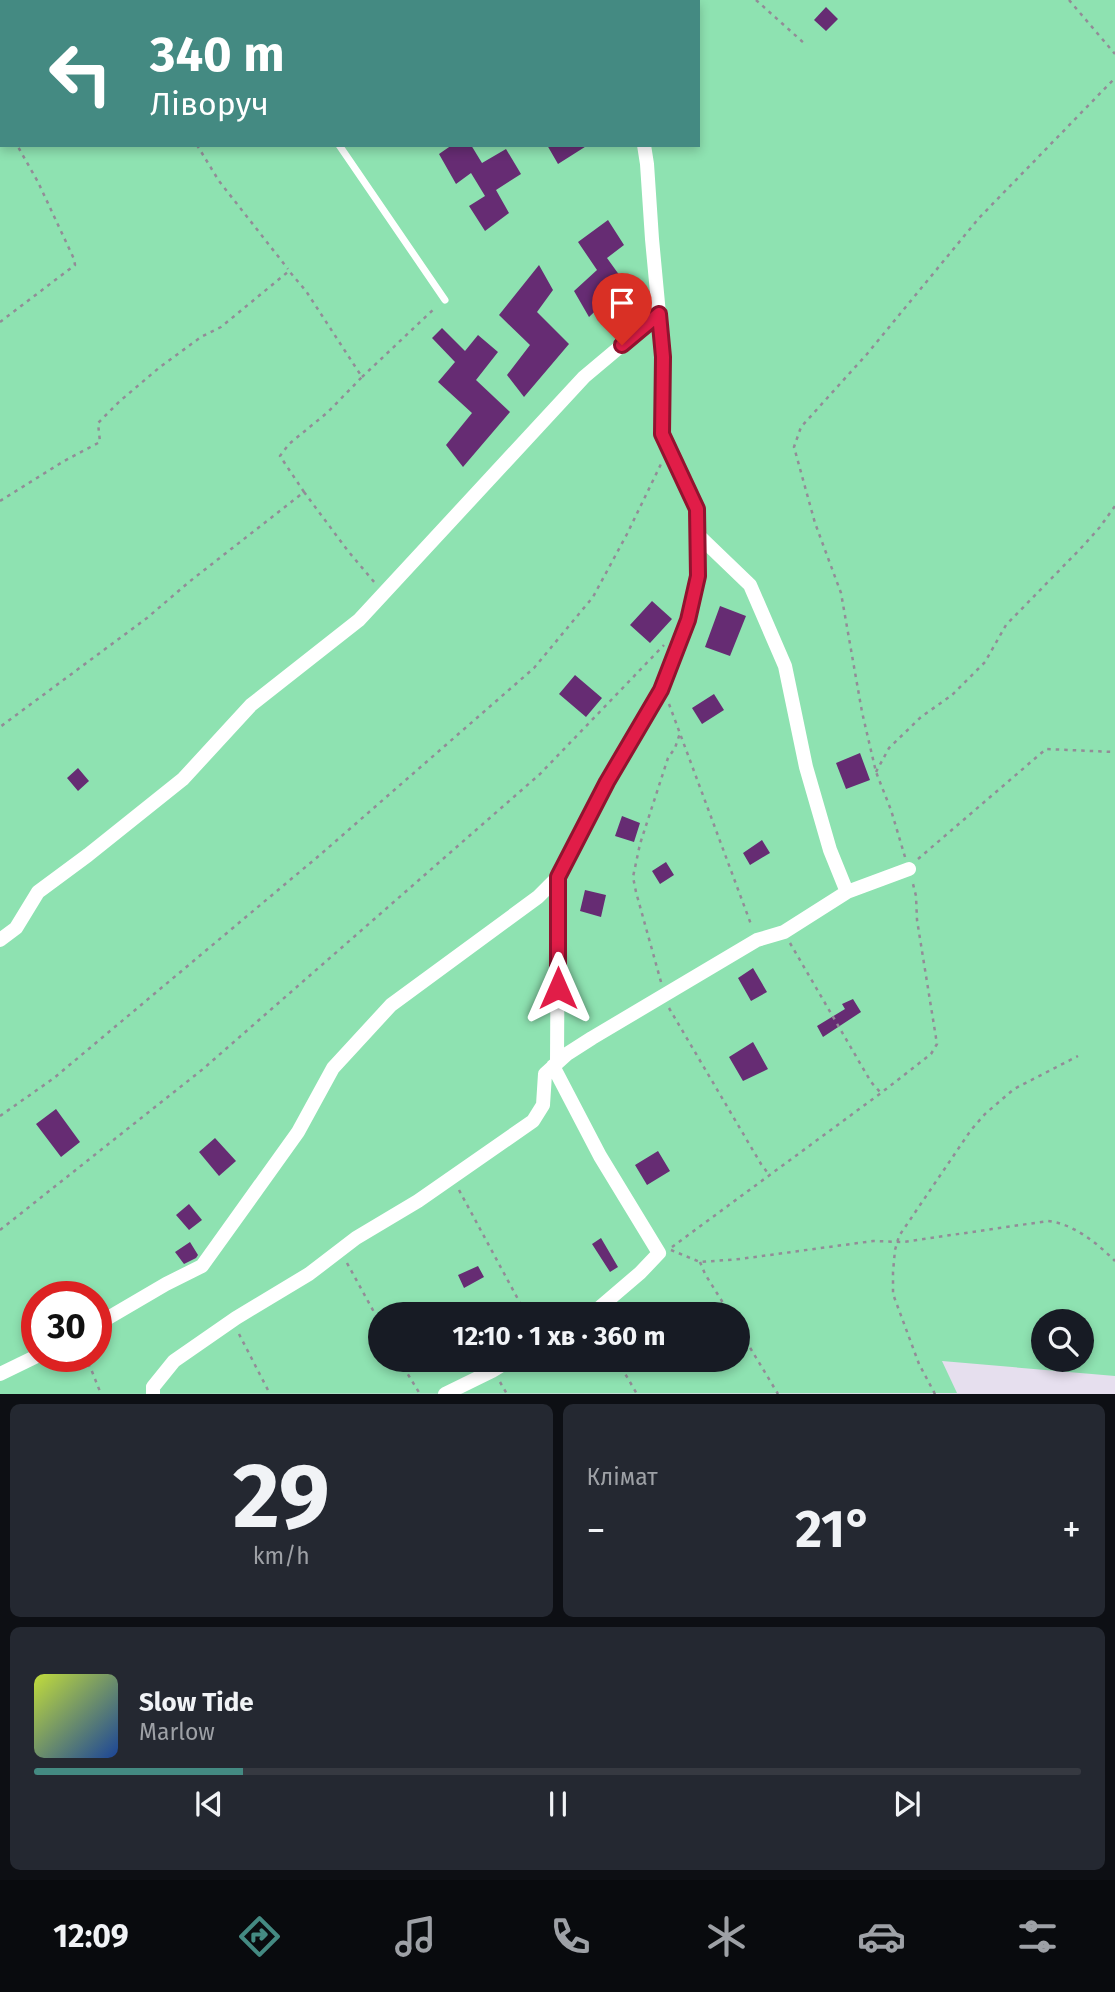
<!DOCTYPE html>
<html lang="uk">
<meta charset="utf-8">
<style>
body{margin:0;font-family:"Fira Sans",sans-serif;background:#242831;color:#f1f3f6;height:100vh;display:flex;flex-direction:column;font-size:26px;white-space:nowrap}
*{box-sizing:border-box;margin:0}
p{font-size:23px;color:#9ea1a6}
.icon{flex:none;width:38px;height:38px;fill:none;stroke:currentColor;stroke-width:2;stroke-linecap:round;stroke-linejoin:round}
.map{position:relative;height:1394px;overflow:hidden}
.side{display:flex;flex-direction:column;gap:10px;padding:10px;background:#0d0f14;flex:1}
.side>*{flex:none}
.top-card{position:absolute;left:0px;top:0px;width:700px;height:147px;box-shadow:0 4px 10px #0003;background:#448a82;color:#fff;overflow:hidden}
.controls{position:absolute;left:1031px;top:1309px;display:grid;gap:14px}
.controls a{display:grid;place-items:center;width:63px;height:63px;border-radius:50%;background:#171b24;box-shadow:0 4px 10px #0003;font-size:35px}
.speed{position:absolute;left:21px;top:1281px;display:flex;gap:14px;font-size:35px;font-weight:700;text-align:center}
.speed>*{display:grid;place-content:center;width:91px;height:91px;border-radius:50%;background:#171b24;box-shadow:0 4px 10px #0003;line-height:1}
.speed .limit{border:10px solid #d22;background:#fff;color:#111}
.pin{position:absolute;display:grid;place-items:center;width:60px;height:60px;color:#fff;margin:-72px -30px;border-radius:50% 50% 50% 0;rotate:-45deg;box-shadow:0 0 7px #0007}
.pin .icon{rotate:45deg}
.me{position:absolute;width:77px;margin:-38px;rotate:0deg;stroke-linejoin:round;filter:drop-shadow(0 0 5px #0008)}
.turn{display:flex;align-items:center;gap:24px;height:147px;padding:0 35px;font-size:32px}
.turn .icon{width:91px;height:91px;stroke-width:2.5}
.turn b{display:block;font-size:49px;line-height:60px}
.big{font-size:52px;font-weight:700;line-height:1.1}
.side .tile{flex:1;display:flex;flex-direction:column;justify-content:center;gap:10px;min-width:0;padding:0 24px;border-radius:10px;background:#242831}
.side .dial{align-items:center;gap:0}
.dial b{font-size:91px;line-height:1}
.song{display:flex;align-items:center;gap:21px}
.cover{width:84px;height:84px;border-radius:10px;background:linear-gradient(135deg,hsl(70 70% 55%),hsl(220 70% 35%))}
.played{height:7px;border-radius:4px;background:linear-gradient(90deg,#448a82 20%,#363941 20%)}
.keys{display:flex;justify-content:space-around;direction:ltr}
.heat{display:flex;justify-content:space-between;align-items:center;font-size:38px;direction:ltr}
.side .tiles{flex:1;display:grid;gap:10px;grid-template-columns:1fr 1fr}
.tile:last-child{grid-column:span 2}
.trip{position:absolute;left:368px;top:1302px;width:382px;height:70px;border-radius:35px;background:#171b24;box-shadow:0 4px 10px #0003;font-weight:700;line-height:70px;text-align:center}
.dock{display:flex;height:112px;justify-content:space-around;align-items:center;background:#090b0e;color:#9ea1a6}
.dock .icon{width:49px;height:49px}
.dock .on{color:#448a82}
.dock b{font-size:32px;color:#f1f3f6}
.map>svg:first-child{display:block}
</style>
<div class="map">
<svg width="1115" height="1394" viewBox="0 0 1115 1394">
<rect width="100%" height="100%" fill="#e6dfee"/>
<path fill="#8ee2b1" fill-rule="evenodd" d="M0,0h1115v1376l-173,-15 15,32 -957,1zM2,2h696v143h-696zM37,1297h59v59h-59zM380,1314h357v46h-357zM1043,1321h39v39h-39z"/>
<path fill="#662c73" d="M826,7l12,12 -12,12 -12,-11z
M452,145h19l11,18 24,-14 15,25 -25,16 13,23 -24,18 -16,-25 16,-10 -14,-23 -15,11 -17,-30z
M547,145h41l-30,19z
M608,220l16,25 -17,13 18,25 -36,34 -15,-26 23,-21 -19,-28z
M539,265l14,25 -16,22 32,32 -45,53 -17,-22 23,-30 -31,-30z
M442,328l23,23 13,-16 20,17 -22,28 34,32 -47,55 -17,-22 26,-32 -34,-31 17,-20 -23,-24z
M652,601l20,18 -22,24 -20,-18z
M720,606l26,10 -16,40 -25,-9z
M575,675l27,23 -16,19 -27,-23z
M714,694l10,16 -22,14 -10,-16z
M860,753l10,27 -24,9 -10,-26z
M78,768l11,13 -11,10 -11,-13z
M622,816l18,7 -6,19 -19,-6z
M762,840l8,13 -20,12 -7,-12z
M666,862l8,13 -14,9 -8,-13z
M585,890l21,5 -5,22 -21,-6z
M753,968l14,24 -16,9 -13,-23z
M853,999l8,13 -38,25 -6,-11 28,-17 -3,-5z
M753,1042l15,27 -25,12 -14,-24z
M56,1109l24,33 -19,15 -25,-33z
M215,1138l21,23 -17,15 -20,-24z
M658,1151l12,20 -23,14 -12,-20z
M189,1204l13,16 -13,10 -13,-15z
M601,1238l17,29 -8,5 -18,-28z
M190,1242l8,13 -2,3 -12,6 -9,-12z
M478,1266l6,11 -20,11 -6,-13z"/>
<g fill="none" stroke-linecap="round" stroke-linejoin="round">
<path stroke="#928c97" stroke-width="2.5" stroke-dasharray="3.5 5" stroke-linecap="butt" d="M105,0l2,2
M756,0l49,44
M1069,0l46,54
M9,2l3,-2
M165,2l4,-2
M0,8l2,-1
M0,82h2
M0,116l2,3
M197,145l22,36 69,88
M0,322l75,-57 -1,-6 -36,-77 -21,-37
M362,377l74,-70
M304,492l44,59 27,32
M0,501l64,-40 36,-19 -2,-19 22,-22 40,-34 41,-30 20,-10 68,-56 17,20 56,86 -34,35 -39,32 -9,12 24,36 -115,90 -42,36 -147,109
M669,704l83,223
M876,772l13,-24 32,-31 31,-22 33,-33 21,-37 77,-79 17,-19 15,-21
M905,857l-14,-47 -15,-38 -14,-60 -21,-119 -26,-70 -21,-76 7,-20 66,-73 112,-136 136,-140
M918,859l128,-110 69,3
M790,943l81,139 10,11
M661,982l-25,-90 -3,-15 7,-33 28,-86 7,-10 5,-15
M669,1008l92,156 9,12
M0,1116l54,-38 267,-224 213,-186 59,-71 34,-63 34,-70
M459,1190l67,124
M0,1230l203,-161 337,-295 124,-129
M672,1247l209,-154 50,-39 6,-10 -20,-124 -1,-24 -3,-12
M671,1250l29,12 40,-3 133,-18 30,1 145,-21c26,3 49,22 67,40
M700,1262l5,12 25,40
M347,1263l33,60
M737,1326l41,68
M239,1334l31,60
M84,1356l7,13 10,25
M399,1360l21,34
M617,1360l20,34
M500,1382l7,12
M935,1394l-16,-30 -26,-70v-22l2,-22 4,-14 72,-106 14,-16 29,-25 64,-33"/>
<path stroke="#fff" stroke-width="7" d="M242,0l1,2
M339,145l106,155"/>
<path stroke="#fff" stroke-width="14" d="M573,0l1,2
M847,892l62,-23
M0,940l16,-12 22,-36 50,-37 95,-76 68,-74 108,-85 225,-243 75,-63
M557,1062l1,-185
M553,1066l47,90 59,97 -19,20 -48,41
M96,1325l70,-41 36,-18 96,-134 35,-64 58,-63 147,-108 20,-20 49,-95 54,-92 27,-70 10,-44 -1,-67 -35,-75 1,-77 -11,-118 -5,-75 -3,-19
M0,1374l37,-18
M153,1394v-7l21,-26 62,-43 73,-44 47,-36 62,-37 115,-80 10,-16 2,-31 22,-20 25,-16 165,-98 27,-8 63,-40 -17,-42 -24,-83 -21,-101 -35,-81 -52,-50
M445,1394l47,-23 18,-11"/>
</g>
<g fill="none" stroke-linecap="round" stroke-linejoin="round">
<defs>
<path id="route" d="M558,988v-111l49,-95 54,-92 27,-70 10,-44 -1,-67 -35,-75 1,-77 -4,-43 -37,31"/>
</defs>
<use href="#route" stroke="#92132f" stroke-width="18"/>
<use href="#route" stroke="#e11d48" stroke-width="12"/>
</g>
</svg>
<div class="controls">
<a><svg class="icon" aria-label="search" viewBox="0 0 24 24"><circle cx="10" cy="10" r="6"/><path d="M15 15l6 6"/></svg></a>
</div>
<div class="speed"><div class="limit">30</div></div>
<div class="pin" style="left:622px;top:345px;background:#d93025"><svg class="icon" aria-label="arrive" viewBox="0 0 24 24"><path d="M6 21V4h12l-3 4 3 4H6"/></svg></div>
<svg class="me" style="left:558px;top:988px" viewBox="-20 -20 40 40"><path d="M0-17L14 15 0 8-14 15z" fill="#e11d48" stroke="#fff" stroke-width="4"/></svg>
<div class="trip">12:10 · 1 хв · 360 m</div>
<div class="top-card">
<div class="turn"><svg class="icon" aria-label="left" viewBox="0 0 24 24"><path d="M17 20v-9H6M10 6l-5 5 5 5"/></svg><div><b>340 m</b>Ліворуч</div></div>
</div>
</div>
<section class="side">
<div class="tiles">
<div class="tile dial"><b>29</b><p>km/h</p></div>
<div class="tile"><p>Клімат</p>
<div class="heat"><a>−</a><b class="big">21°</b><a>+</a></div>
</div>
<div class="tile">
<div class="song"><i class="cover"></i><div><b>Slow Tide</b><p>Marlow</p></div></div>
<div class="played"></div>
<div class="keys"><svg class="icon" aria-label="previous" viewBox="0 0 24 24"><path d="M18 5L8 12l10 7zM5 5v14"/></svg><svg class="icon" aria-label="pause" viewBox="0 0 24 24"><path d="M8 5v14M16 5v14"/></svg><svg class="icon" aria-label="next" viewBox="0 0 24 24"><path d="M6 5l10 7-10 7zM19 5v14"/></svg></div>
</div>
</div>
</section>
<nav class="dock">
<b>12:09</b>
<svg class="icon on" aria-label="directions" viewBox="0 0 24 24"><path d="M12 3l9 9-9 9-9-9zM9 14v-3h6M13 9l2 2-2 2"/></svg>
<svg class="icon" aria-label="music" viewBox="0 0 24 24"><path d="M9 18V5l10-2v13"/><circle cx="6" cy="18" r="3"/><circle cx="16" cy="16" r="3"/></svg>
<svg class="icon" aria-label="phone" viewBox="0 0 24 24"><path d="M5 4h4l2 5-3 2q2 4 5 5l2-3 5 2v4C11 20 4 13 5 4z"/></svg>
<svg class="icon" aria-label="climate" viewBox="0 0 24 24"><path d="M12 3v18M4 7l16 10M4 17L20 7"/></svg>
<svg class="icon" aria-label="car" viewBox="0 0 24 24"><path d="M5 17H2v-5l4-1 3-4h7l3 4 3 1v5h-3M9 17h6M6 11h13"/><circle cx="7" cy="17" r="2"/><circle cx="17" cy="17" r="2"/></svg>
<svg class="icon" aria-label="filters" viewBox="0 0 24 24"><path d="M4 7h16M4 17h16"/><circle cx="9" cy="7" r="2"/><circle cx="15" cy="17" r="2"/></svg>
</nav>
